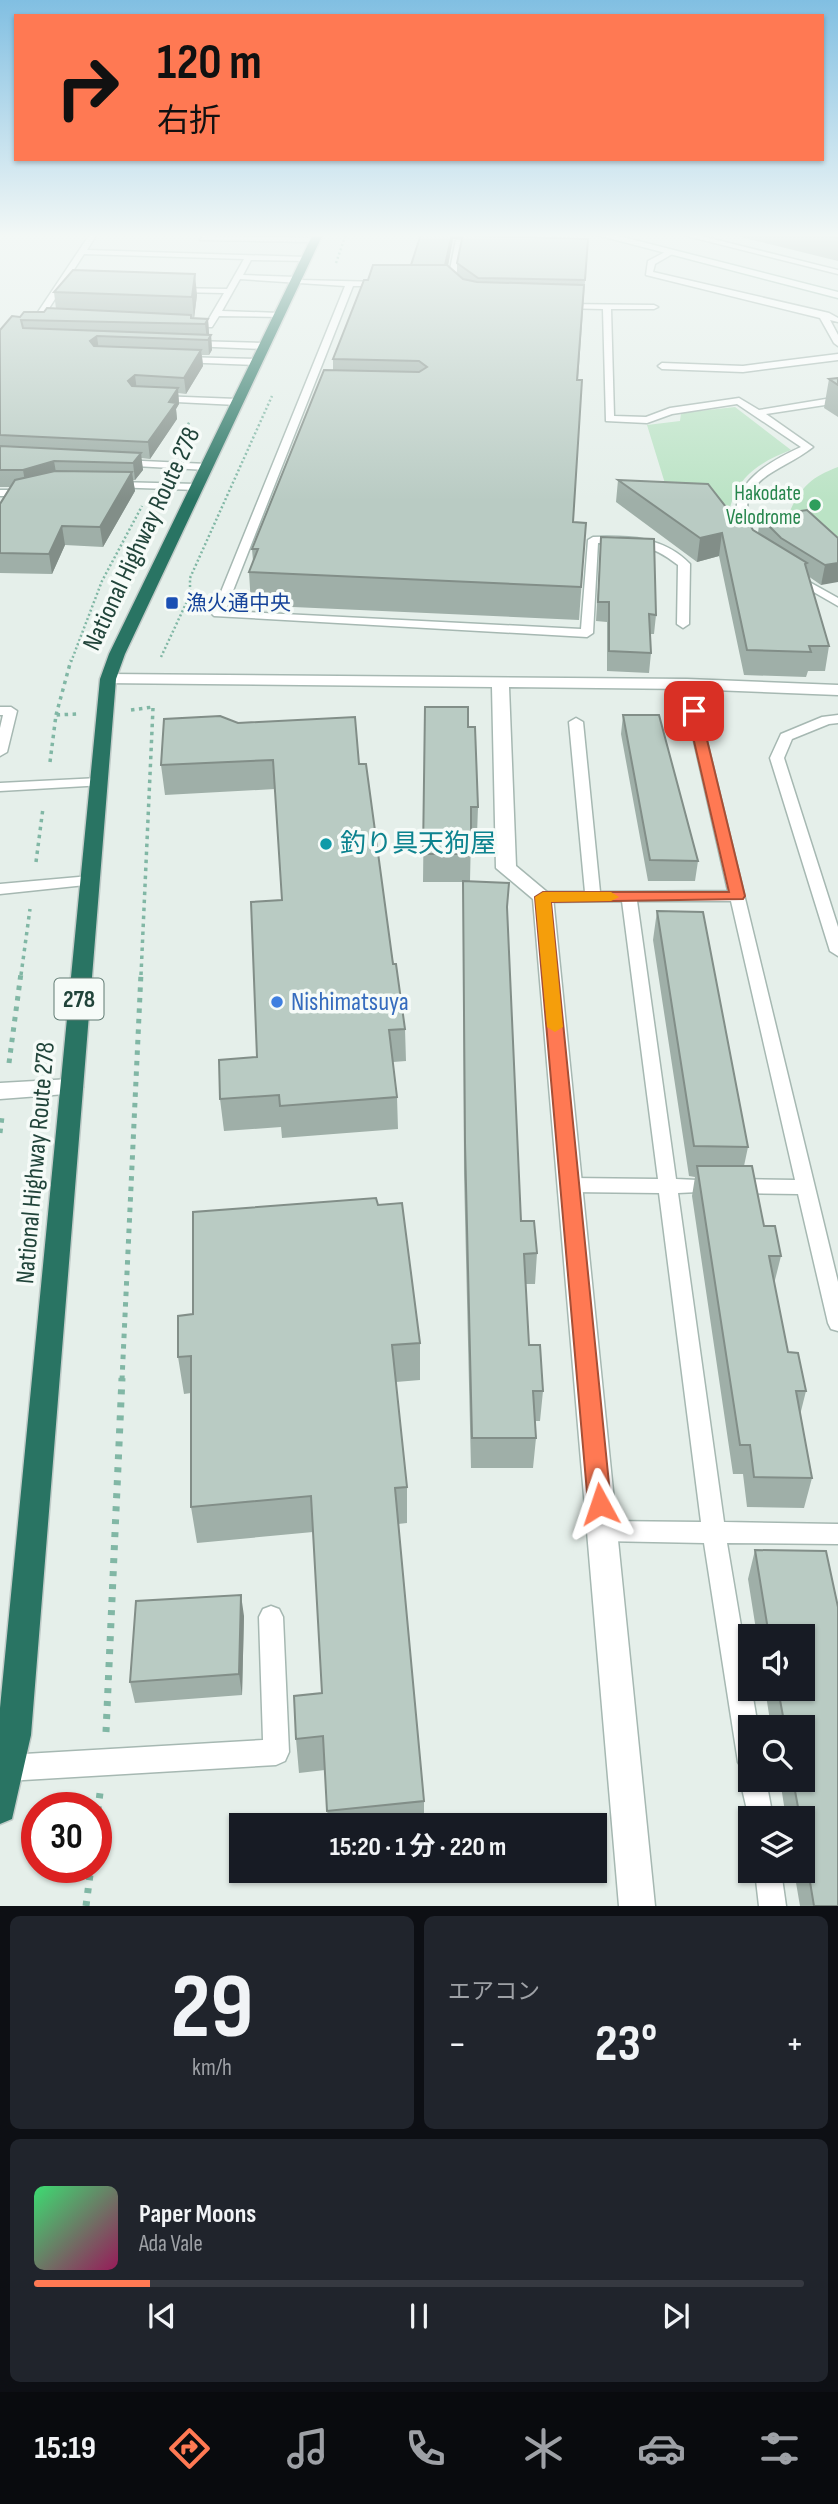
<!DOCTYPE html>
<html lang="ja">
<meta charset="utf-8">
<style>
body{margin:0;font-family:"Sofia Sans Condensed","Noto Sans JP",sans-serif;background:#20242c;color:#f1f3f6;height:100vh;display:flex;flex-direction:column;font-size:26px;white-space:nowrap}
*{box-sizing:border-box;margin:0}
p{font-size:23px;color:#9ea1a6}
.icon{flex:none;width:38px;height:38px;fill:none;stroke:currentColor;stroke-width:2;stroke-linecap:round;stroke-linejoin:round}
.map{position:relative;height:1906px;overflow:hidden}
.details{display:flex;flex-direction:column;gap:10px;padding:10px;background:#0d0f14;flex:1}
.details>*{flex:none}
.banner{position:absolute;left:14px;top:14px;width:810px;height:147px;border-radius:0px;box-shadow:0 2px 5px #0004;background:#ff7953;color:#111;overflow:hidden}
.fabs{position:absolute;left:738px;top:1624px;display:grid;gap:14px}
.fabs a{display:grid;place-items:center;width:77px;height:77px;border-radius:0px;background:#171b24;box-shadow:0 2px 5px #0004;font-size:35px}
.speed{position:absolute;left:21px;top:1792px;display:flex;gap:14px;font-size:35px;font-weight:700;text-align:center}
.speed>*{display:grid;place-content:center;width:91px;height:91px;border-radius:50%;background:#171b24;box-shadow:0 2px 5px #0004;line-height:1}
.speed .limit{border:10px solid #d22;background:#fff;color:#111}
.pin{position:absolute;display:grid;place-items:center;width:60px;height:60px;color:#fff;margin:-30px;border-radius:14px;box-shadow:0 4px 10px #0006}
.me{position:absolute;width:77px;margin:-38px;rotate:355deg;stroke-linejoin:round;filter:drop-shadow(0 0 5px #0008)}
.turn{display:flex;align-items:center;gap:24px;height:147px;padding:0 28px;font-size:32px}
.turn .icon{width:91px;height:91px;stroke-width:2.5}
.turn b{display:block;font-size:49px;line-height:60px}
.big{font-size:52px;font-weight:700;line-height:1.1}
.details .card{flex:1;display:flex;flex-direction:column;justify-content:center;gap:10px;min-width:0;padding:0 24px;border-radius:10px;background:#20242c}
.details .dial{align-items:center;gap:0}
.dial b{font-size:91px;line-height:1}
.song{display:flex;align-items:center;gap:21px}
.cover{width:84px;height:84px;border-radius:10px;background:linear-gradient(135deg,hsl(140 70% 55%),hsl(330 70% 35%))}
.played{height:7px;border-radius:4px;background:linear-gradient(90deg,#ff7953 15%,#363941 15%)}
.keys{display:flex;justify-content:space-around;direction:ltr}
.heat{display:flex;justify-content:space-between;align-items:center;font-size:38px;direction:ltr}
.details .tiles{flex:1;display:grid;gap:10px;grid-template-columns:1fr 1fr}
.card:last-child{grid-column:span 2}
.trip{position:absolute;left:229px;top:1813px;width:378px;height:70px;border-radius:0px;background:#171b24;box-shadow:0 2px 5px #0004;font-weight:700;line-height:70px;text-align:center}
.menu{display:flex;height:112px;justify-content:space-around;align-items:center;background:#090b0e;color:#9ea1a6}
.menu .icon{width:49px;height:49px}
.menu .current{color:#ff7953}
.menu b{font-size:32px;color:#f1f3f6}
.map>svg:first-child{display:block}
</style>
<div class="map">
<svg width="838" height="1906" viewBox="0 0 838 1906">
<rect width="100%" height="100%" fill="#e5efea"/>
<path fill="#bbe3c5" d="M735,407l56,43c-33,13 -54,26 -62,62l-62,-22 -20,-65 33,-4 1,-8z
M838,467v86l-49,-40c12,-26 22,-36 49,-46z"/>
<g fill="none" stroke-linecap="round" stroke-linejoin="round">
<defs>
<path id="lane" d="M90,234h7l-10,16 219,7 3,4 -58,-1 -8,15 53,2 3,3 84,2 4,2 -4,2h-30l-128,325 356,18 7,-89 5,-3c36,-1 70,-1 97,27l-1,60 -6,4 -6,-4 1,-59c-28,-22 -45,-22 -80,-22l-5,90 -6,4 -373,-21 -2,-2 133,-328 -105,-7 -18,32 57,2 4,2 -1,2 -63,-1 -7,11h-24l-4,-3 1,-2h22l17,-29 -48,-1 -3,-4 54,1 17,-30 -160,-5 -40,62 12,1v4l-21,-1 -1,-2z
M545,234h14l-32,9 -4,-2z
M679,234h14l145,36v4z
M203,236l112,2 4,2 -4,2 -115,-2z
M456,240h28l4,2 -26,2 -8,42 -13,2v-4h6z
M667,251l7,2 -19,11 -2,8 176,41 9,5v4l-8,-2 8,15v11l-4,-3 -14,-25 -174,-43 2,-14z
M562,304l92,1 4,2 -4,2h-43l3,107 32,1 24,-9 69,-10 20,12 79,-13v6l-72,11 47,33c-34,27 -82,30 -61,89l-1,2h-8c-24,-47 20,-74 58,-91l-64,-43 -65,10 -25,9 -41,-2 -3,-112 -44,-1z
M193,341l71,2 4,3 -4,3 -74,-3 -1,-2z
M838,354v6l-95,12 -81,-3 -4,-3 4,-3 81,3z
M182,357l74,2 4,3 -4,3 -77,-3v-4z
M159,396l78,3 5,3 -5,3 -81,-4 -2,-2z
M121,460l86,4 5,3 -5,3 -90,-5 -1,-2z
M115,482l82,2 5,3 -5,3 -86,-3 -1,-2z
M0,490h28l5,3 -5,3h-28z
M795,574l43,24v8l-47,-27 -2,-2z
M687,680l6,4 145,598v49l-7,-2 -3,-6 -30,-129 -63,-1 -7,-2 -2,-5 2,-5 7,-2 60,1 -64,-279h-94l39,278 43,2 2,5 -2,5 -41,2 46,329 114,2v20l-111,-1 31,184h-7v53h15l7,38h-22v9l-11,-47 4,-8 -6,-10 -34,-219 -102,-2 -8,-3 -3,-7 3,-7 8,-3 99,1 -42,-329 -89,-1 -7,-2 -2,-5 2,-5 7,-2 88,1 -36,-278 -79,1 -8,-5 8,-5h42l-16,-170 7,-4 7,4 17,170 128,-1 -47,-207z
M0,707h11l6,4 -10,41 -7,4v-28l3,-13h-3z
M838,715v8l-9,1 -37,15 -8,19 54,169v29l-8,-5 -60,-193 11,-24 41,-17z
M99,778l7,4 -2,3 -104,6v-8z
M90,876l5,2 2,3 -2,3 -95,10v-10z
M271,1606l8,3 4,8 6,135 -4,9 -9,4 -269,16 -7,-3v-20l7,-3 256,-15 -4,-123 4,-8z
M755,1871h26l5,35h-27z"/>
<path id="street" d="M108,674l579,5 151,6v10l-151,-6 -178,-2 7,179 37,31 102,1009h-36l-86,-1007 -37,-31 -4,-181 -390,-4v-8z
M71,1079l8,2 4,6 -4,6 -79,6v-16z"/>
<path id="secondary" d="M593,234h18l227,58v6z"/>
<path id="highway" d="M313,234h10l-198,420 -9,25 -85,1056 -19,84 -12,5v-116l100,-1029 9,-25z"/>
</defs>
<use href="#lane" stroke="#a6b8b2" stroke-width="3"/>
<use href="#street" stroke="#a6b8b2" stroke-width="3"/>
<use href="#secondary" stroke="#a1bdb2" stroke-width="3"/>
<use href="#highway" stroke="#c1cbc8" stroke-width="3"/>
<path stroke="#81b7a5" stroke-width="2.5" stroke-dasharray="2 2.5" stroke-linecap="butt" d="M336,263l10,-29
M177,444l13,-23
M161,657l29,-62v-17l82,-182
M71,662l31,-81 40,-75"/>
<path stroke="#81b7a5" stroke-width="3.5" stroke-dasharray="3.5 4.5" stroke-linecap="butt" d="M131,710l22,-3
M56,715l15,-55
M50,762l6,-47 21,-1
M36,862l7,-54
M21,975l9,-66
M141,975l12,-267"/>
<path stroke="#81b7a5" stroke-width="5" stroke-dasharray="4.5 6" stroke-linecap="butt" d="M9,1063l12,-90
M0,1133l2,-16
M122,1380l19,-407"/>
<path stroke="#81b7a5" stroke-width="7" stroke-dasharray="5 8" stroke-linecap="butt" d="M106,1732l16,-354
M96,1824l4,-31
M86,1906l5,-39"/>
<use href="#lane" fill="#fff" fill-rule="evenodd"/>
<use href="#street" fill="#fff" fill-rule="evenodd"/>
<use href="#secondary" fill="#fff" fill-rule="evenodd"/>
<use href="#highway" fill="#297463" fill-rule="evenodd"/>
</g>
<path fill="#9fafa8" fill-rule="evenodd" d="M421,234l167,5 -10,141 -5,142 13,1 -7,97 -328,-15 -2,-33 4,-11 -1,-12 81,-178v-12l35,-79 43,-15zM453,239h9l-5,24v11l-9,-8z
M728,234h110v27z
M54,292l143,3 -3,23 14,1 1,16h2l1,15 -3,5h-7l1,11 -17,28 -8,-1 1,11 -3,5 1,10 -27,40 -9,-1 2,12 -8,10h-2l2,11 -32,56 -38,-2 -13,29 -52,-1v-69l11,-17h-11v-157l20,-13 24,-5 12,-3z
M838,378v39l-14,-9 5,-29z
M618,480l115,36 25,17 2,-16 78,21 -17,47 -13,-9 21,70 -4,25h-17l-2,6 -62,-2 -25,-119 -22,6 -81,-60z
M601,537l55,78 -2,19h-4l1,19 -2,20 -42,-2v-49l-11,-1z
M425,707l43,20 10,80 -1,28h-6l-1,46 37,35 14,305 16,32 -2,31h-9l3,61 14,46 -3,30h-5l1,17 -3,30h-62l-7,-294 -1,-292h-40z
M623,715l75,146 -3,20h-47l-27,-147z
M164,719l195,45 46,265 1,32 -13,1 4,35 1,32 -116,9 -1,-11 -57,4 -4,-32 37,-42 25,-157 -7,-111 -110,6 -4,-30z
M657,911l91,236 -4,19 20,60 17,30 -7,28 14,68 18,39 -6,24 12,63 -8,30 -57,-1 -4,-33h-10l-41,-278 3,-19 -6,-1 -36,-236z
M378,1205l42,138v37l-24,2 11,105v36l-9,1 26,277v24h-96l-3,-55 -26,3 -3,-34 26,-46 -9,-161 -116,11 -6,-36v-114l-7,1 -6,-37 15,-43z
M755,1550l71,1 12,56v299h-38l-6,-35h9v-53h-17l-6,-38h23v-53h-32l-6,-38h38v-53h-46l-9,-57z
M244,1616l-2,79 -107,8 -5,-21z"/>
<path fill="#828e88" d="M452,234h28v3l-27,2 -8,42v-15z
M195,274l2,21 -3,24 -2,-22z
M208,319l1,15 -2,5 -2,-15z
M211,335l1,15 -3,5 -1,-15z
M97,336l2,15 -7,5 -2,-15z
M201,350l2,16 -17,28 -2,-16z
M135,375l2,16 -9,-10z
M178,388l1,16 -3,5 1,10 -27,40 -2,-17z
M141,453l2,17 -8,10 -2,-17z
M54,461l3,17 -31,10 -3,-18z
M132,472l3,19 -32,56 -3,-20z
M62,526l3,19 -13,29 -3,-20z
M722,533l-3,23 -22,6 3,-24z
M838,563v19l-17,3 4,-20z
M241,1595l3,21 -2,79 -3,-21z"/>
<path fill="#b9cbc3" stroke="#828e88" stroke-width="2" d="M421,234h31l-7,31h-34z
M463,234h14l-1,2 112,3 -3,41 -107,-2 -21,-15z
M823,234h15v4z
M373,265h74l16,14 14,3 107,3 -7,95h5l-9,142 13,1 -5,64 -332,-15 9,-23h-6l72,-179 95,2 8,-5 -8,-6 -86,-2 31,-79h4z
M73,270l122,4 -3,23 -138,-5z
M47,308l144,7v3l17,1 -3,5 -184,-4 2,8 188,7 -3,5 -111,-4 -7,5 4,5 107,4 -17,28 -49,-3 -7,6 4,5 46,2 -9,14 7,1 -28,39 -148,-7v-105l12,-14 8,1 4,-5h20z
M838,378v7l-9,-6z
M0,446l141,7 -8,10 -79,-2 -31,9h-23z
M55,471l77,1 -32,55 -38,-1 -13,28 -49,-1v-49l15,-24z
M618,480l90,4 25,32 11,-1 9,15 54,33 -2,1 24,82h-20l2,6 -64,-2 -25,-117 -22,5z
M807,510l31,28v25l-13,2 -44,-27 -21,-21z
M601,537l53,2 2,76 -7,-1 2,39 -42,-2v-49h-11z
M425,707h43v20h7l3,80h-7v47h-48z
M623,715h36l39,146 -48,-1z
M220,716l18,7 117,-6 4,47h7l27,200h3l9,65 -16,1 8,67 -117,9 -1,-11 -59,4 -1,-39 38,-3 -6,-155 31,-2 -9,-140 -112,5 3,-46z
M463,881l46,2 -2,24 14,314h13l3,32 -13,1 5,91h11l3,46h-10l3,47h-64l-7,-295z
M657,911l46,1 45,235 -54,-1z
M697,1166h55l12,60h11l6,30h-12l19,96 10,1 8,38h-10l16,87 -58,-1 -4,-32h-10z
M376,1198l2,7 24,-2 18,140 -28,2 15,142 -12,1 29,313 -97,10 -4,-75 -27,3 -2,-43 28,-3 -11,-197 -120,11v-151l-13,1v-41l15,-2v-102z
M755,1550l71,1 12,56v299h-24l-11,-66v-22h-3l-7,-38h10v-53h-18l-7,-38h25v-53h-34z
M241,1595l-2,79 -109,8 6,-81z"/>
<linearGradient id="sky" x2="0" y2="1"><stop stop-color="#81bfe2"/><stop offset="0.47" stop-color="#f3f8f6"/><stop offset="1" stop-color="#f3f8f6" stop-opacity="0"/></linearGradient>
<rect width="838" height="501" fill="url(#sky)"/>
<path fill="#ff7953" stroke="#a64f36" stroke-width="2" d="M694,707l6,4 45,185 -2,3 -192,3 60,602 -4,8 -7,2 -8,-2 -4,-8 -53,-607 8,-5h186l-42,-181z"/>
<path fill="#f59e0b" d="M543,892h68l8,5 -8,4 -60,1 12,125 -8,5 -8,-5 -12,-130z"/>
<circle fill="#2e9e5b" stroke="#f6fbf8" stroke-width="2.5" cx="815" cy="505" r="7"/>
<rect fill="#1a4fb4" stroke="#f6fbf8" stroke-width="2.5" x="165" y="596" width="14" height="14" rx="3.5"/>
<circle fill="#0f9aa8" stroke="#f6fbf8" stroke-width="2.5" cx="326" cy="844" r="7"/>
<circle fill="#3f7fe0" stroke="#f6fbf8" stroke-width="2.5" cx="277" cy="1002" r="7"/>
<g text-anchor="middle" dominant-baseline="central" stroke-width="7" stroke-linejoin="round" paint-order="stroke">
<g font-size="21" fill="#27864d" stroke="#f6fbf8" text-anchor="end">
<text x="801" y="493">Hakodate<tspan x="801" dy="24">Velodrome</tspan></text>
</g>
<g font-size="21" fill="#164399" stroke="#f6fbf8" text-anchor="start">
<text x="186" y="603">漁火通中央</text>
</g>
<rect fill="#f6fbf8" stroke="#617b73" stroke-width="2" x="54.5" y="978.5" width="49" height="41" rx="5"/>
<g font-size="24" font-weight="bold" fill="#21443a">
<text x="79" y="999">278</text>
</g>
<g font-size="26" fill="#21443a" stroke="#f6fbf8">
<text transform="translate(142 539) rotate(-65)">National Highway Route 278</text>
<text transform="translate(36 1163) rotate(-85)">National Highway Route 278</text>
</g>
<g font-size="26" fill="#0d838f" stroke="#f6fbf8" text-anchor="start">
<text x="340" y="844">釣り具天狗屋</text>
</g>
<g font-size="26" fill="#366cbe" stroke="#f6fbf8" text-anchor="start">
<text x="291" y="1002">Nishimatsuya</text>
</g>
</g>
</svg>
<div class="fabs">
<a><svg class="icon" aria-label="sound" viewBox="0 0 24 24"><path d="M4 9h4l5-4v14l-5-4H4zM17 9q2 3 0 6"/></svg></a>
<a><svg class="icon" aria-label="search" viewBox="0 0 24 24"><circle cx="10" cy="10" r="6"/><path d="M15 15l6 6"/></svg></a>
<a><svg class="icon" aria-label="layers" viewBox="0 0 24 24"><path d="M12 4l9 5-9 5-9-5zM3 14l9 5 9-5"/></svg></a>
</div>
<div class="speed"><div class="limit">30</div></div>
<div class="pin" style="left:694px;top:711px;background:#d93025"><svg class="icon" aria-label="arrive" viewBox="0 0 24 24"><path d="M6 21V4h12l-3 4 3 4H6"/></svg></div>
<svg class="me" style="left:600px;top:1504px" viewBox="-20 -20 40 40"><path d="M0-17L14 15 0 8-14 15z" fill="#ff7953" stroke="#fff" stroke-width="4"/></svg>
<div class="trip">15:20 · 1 分 · 220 m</div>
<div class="banner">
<div class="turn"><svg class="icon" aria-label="right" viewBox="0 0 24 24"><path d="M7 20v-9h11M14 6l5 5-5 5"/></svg><div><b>120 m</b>右折</div></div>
</div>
</div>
<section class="details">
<div class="tiles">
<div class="card dial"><b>29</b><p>km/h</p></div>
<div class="card"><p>エアコン</p>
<div class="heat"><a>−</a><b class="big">23°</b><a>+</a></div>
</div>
<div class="card">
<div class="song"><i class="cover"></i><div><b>Paper Moons</b><p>Ada Vale</p></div></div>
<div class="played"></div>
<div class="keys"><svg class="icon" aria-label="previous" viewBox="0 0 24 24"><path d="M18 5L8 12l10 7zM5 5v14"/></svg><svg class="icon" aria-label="pause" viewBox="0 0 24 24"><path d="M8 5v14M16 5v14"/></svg><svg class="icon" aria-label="next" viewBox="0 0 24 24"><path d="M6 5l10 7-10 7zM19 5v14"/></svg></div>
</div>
</div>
</section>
<nav class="menu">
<b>15:19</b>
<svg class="icon current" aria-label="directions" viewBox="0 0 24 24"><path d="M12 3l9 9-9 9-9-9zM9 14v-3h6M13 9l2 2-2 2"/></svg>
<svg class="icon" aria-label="music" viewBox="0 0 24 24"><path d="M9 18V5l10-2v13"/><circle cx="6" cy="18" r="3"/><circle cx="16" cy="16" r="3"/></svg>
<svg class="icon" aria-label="phone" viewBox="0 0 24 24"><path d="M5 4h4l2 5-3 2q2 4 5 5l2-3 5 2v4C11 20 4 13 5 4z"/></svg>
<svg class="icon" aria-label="climate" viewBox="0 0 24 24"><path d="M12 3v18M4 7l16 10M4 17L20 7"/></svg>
<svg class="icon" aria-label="car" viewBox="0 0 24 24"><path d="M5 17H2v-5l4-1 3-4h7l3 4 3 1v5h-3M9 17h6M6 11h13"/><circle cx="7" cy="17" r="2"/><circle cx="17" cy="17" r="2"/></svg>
<svg class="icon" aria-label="filters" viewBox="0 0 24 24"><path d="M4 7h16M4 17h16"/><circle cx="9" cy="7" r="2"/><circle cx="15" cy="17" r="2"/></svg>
</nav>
